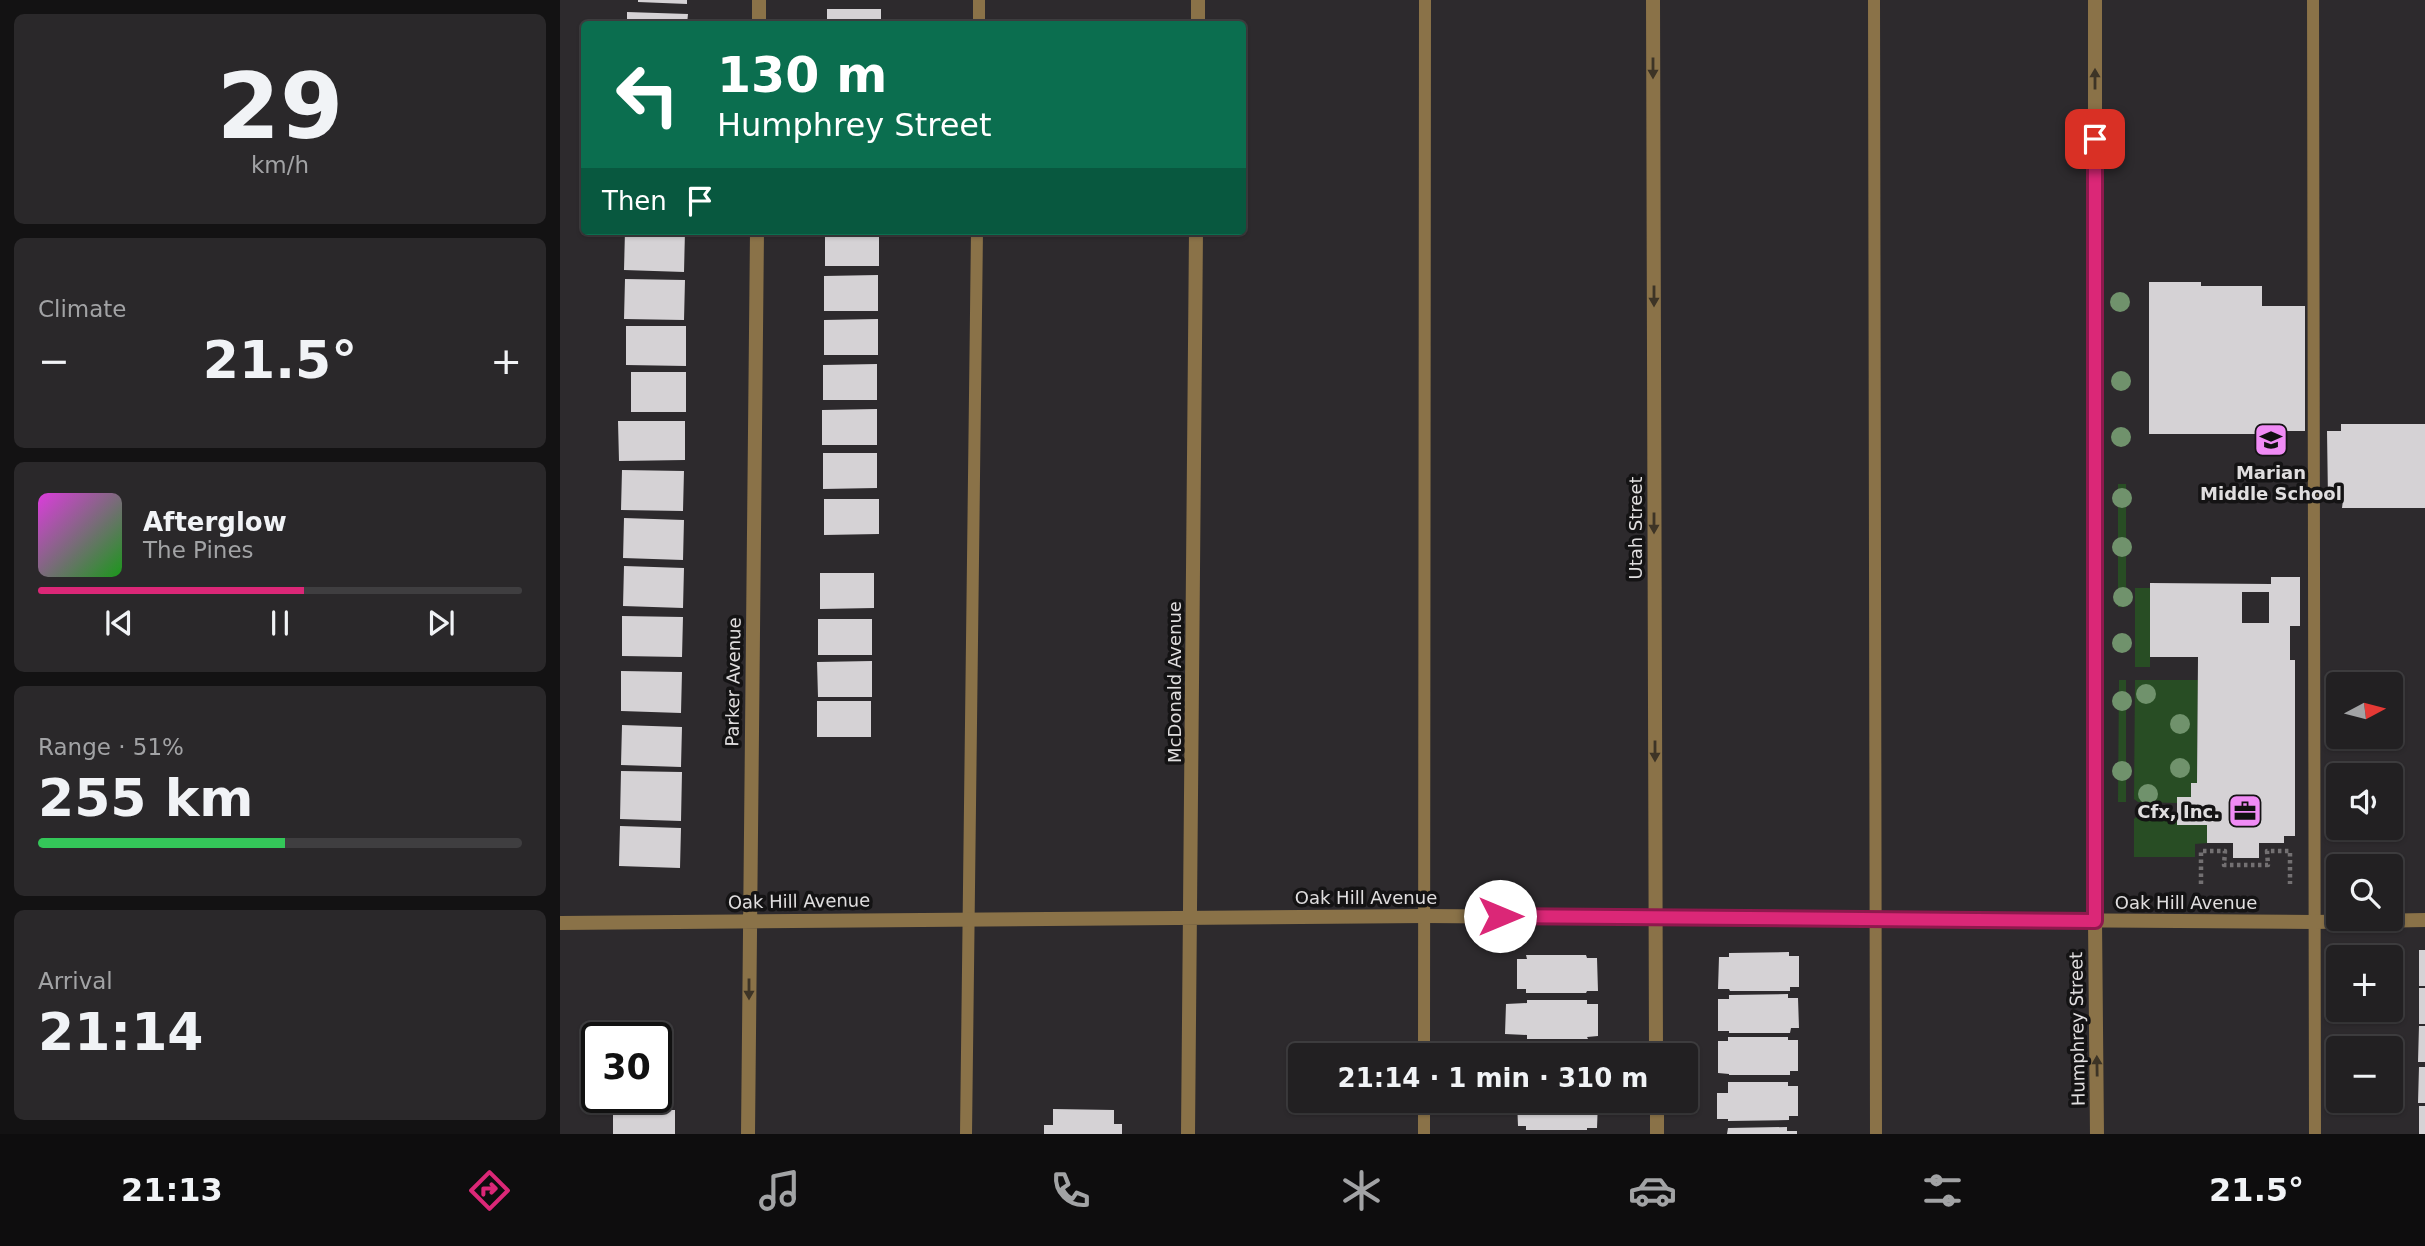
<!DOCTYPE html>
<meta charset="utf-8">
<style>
body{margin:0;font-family:"DejaVu Sans",sans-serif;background:#2a282a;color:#f1f3f6;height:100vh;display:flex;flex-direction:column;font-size:26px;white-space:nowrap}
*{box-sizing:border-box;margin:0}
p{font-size:23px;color:#a2a3a5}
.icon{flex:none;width:38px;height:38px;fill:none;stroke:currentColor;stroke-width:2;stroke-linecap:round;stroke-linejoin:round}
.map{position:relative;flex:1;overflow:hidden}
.panel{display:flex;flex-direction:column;gap:14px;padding:14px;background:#131213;width:560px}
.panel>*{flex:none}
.banner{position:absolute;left:21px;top:21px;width:665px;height:214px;border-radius:7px;box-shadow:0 2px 5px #0004,0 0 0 2px #3f3e40;background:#0b6e4f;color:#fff;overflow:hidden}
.needle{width:46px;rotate:83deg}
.tools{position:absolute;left:1766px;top:672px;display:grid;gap:14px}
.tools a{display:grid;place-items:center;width:77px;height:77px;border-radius:7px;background:#222022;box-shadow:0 2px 5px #0004,0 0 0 2px #3f3e40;font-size:35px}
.speed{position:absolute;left:21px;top:1022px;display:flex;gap:14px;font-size:35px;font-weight:700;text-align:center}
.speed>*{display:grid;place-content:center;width:91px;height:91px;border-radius:50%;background:#222022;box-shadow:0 2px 5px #0004,0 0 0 2px #3f3e40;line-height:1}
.speed .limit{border:4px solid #111;border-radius:10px;background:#fff;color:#111}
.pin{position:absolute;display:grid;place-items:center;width:60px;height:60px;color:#fff;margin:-30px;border-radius:14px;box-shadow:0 4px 10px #0006}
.me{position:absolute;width:77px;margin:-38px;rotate:90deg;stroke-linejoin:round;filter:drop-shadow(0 0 5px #0008)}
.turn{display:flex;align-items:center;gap:24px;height:147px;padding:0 21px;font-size:32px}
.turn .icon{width:91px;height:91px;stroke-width:2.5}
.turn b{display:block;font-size:49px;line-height:60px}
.then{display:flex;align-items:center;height:66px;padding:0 21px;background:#0003;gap:14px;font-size:26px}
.big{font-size:52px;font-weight:600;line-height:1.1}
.panel .widget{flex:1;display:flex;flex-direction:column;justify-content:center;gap:10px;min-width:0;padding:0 24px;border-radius:10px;background:#2a282a}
.panel .dial{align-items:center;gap:0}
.dial b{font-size:91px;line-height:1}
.song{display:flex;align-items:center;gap:21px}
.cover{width:84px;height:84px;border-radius:10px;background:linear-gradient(135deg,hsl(300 70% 55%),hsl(120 70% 35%))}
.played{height:7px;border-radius:4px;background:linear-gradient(90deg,#db2777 55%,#3f3e40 55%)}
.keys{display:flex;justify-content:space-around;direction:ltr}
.heat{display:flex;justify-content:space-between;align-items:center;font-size:38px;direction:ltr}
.charge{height:10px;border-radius:5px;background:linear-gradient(90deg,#34c759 51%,#3f3e40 0)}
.trip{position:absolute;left:728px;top:1043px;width:410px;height:70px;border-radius:7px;background:#222022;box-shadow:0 2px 5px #0004,0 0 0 2px #3f3e40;font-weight:600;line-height:70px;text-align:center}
.tabs{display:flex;height:112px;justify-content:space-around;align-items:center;background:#0e0d0e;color:#a2a3a5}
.tabs .icon{width:49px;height:49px}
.tabs .active{color:#db2777}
.tabs b{font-size:32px;color:#f1f3f6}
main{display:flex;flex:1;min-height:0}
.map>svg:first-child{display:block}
</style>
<main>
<section class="panel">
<div class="widget dial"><b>29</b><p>km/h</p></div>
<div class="widget"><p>Climate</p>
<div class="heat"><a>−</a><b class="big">21.5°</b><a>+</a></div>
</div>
<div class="widget">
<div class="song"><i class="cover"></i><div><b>Afterglow</b><p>The Pines</p></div></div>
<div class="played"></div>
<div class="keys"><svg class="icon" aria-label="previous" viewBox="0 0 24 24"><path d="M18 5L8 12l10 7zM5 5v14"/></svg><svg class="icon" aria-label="pause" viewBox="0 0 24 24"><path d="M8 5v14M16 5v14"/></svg><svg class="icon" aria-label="next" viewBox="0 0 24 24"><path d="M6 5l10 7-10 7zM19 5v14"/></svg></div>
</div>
<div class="widget"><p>Range · 51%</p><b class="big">255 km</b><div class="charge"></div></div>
<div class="widget"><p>Arrival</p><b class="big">21:14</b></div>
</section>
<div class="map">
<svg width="1865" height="1134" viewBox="0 0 1865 1134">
<rect width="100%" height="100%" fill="#2d2a2d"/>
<path fill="#284d24" d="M1558,484h8v123h-8z
M1575,588h15v79h-15z
M1559,680h7v122h-8z
M1575,680h63l-1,103h-6v14h-14v6l-39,-1 -4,-3z
M1578,815l39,1v9h30v18l-12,1v13h-61v-38z"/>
<path fill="#d5d2d5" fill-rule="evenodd" d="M78,0h49v4l-49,-2z
M267,9h54v15h-54z
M67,12l61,2 -1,10h-60z
M65,231h60l-1,41 -60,-2z
M265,231h54v35h-54z
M318,275v36h-54v-35z
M65,279l60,1 -1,40 -60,-1z
M1589,282h52v4h61v20h43v125h-37v3h-119z
M318,319v36h-54v-35z
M66,326h60v40l-60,-1z
M317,364v36h-54v-35z
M71,372h55v40h-55z
M317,409v36h-55v-35z
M58,421h67v39l-66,1z
M1781,424h84v84h-83l1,-8h-15l-1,-69h14z
M263,453h54v35l-54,1z
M62,470l62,1 -1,40 -62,-1z
M264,499h55v35l-55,1z
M64,518l60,2 -1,40 -60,-2z
M64,566l60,2 -1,40 -60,-2z
M260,573h54v35l-54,1z
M1711,577h29v49h-10v34h5v176h-11v7h-25v15h-26v-15h-26v-18h-30v-28h14v-14h6l1,-126h-48v-74l121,1zM1682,592h27v31h-27z
M62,616l61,1 -1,40 -60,-1z
M258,619h54v36h-54z
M312,661v36h-54l-1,-35z
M61,671l61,1 -1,41 -60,-2z
M257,701h54v36h-54z
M62,725l60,2 -1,40 -60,-2z
M61,771l61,1 -1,49 -61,-2z
M60,826l61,2 -1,40 -61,-2z
M1859,950h6v36h-6z
M1229,952v4h10v31h-9v4h-60l-1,-2h-11l1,-32h10v-4z
M966,955h60l1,3h10l1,33h-11l-1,2h-60v-4h-9v-30h10z
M1859,988h6v36h-6z
M1228,994v4h10l1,30h-8l-1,5h-61v-2h-11v-32h11v-4z
M967,1000h60v4h11v32l-11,1 1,2h-61v-4l-22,-1 1,-30 21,-1z
M1859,1026h6v36h-7z
M1168,1037h60v3h10v31h-8v4h-61v-1l-11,-1v-32h10z
M1026,1045v5l11,-1v6h-80v-5h9v-4z
M1859,1067h6v36h-7z
M1168,1082h60v4h10v30h-9v4l-61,1v-2h-11v-26h11z
M957,1101h81l-1,27h-10v2h-61v-4h-8z
M1859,1106h6v28h-6z
M493,1109l61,1v14h8v10h-78v-9h9z
M53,1110h62v24h-62z
M1227,1127v4h10v3h-70l1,-6z"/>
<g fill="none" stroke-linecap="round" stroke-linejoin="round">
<path stroke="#737072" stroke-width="4.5" stroke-dasharray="3.5 3.5" stroke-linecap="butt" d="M1641,884v-33h24l-1,14h44l-1,-14h23v33"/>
<path stroke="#8a7248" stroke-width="12" d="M1314,0l2,1134
M1753,0l2,1134
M419,24v-24
M864,1055l1,-1055
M406,1134l11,-903
M864,1134v-33"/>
<path stroke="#8a7248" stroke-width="14" d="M1093,0l3,1055
M1535,0v921l2,213
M199,24v-24
M638,24v-24
M0,923l865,-7 889,6 111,-2
M1097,1101v33
M188,1134l9,-903
M628,1134l8,-903"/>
</g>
<g fill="#70926c">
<circle cx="1560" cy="302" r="10"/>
<circle cx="1561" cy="381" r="10"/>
<circle cx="1561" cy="437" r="10"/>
<circle cx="1562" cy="498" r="10"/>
<circle cx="1562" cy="547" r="10"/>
<circle cx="1563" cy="597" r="10"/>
<circle cx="1562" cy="643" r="10"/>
<circle cx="1586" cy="694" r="10"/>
<circle cx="1562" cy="701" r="10"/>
<circle cx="1620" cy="724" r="10"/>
<circle cx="1620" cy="768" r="10"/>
<circle cx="1562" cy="771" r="10"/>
<circle cx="1588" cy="794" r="10"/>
</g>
<defs><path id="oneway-solid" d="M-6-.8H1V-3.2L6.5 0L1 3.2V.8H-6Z" transform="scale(1.75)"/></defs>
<g fill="#3d3426">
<use href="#oneway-solid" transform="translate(1093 68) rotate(90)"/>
<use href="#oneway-solid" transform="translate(1535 79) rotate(-90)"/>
<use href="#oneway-solid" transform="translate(1094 296) rotate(90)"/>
<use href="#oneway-solid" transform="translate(1094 523) rotate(90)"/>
<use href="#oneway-solid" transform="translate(1095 751) rotate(90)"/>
<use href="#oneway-solid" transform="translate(189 989) rotate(90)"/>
<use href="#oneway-solid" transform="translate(1537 1066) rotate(-91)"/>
</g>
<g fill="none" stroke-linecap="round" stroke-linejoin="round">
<defs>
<path id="route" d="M940,916l595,5v-782"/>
</defs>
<use href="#route" stroke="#8e194d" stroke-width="18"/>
<use href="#route" stroke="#db2777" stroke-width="12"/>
</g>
<defs>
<symbol id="school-square" viewBox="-11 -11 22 22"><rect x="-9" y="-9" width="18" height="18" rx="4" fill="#f08bf5" stroke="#141314"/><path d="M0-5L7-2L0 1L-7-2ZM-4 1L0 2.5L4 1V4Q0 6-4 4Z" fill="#111"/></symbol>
<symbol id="office-square" viewBox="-11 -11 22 22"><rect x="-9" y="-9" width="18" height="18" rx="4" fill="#f08bf5" stroke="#141314"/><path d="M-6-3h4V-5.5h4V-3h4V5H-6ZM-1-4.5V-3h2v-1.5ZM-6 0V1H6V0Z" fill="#111"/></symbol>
</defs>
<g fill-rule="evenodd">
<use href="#school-square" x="1692" y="421" width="38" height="38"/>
<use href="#office-square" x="1666" y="792" width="38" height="38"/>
</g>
<g text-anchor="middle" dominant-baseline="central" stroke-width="7" stroke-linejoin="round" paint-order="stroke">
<g font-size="18" font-weight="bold" fill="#e0dedf" stroke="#141314">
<text x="1711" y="472">Marian<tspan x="1711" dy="21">Middle School</tspan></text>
<text x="1660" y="811" text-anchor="end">Cfx, Inc.</text>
</g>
<g font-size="18" fill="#e0dedf" stroke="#141314">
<text transform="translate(1075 528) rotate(-90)">Utah Street</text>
<text transform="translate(173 682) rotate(-89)">Parker Avenue</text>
<text transform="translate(614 682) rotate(-90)">McDonald Avenue</text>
<text x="806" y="897">Oak Hill Avenue</text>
<text transform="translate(239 901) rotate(-1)">Oak Hill Avenue</text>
<text x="1626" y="902">Oak Hill Avenue</text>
<text transform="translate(1517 1029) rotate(-91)">Humphrey Street</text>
</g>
</g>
</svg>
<div class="tools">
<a><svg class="needle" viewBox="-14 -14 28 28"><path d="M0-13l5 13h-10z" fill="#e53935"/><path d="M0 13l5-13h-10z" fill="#a2a3a5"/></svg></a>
<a><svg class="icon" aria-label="sound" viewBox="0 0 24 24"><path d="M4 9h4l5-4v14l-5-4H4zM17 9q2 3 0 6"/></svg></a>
<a><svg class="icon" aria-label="search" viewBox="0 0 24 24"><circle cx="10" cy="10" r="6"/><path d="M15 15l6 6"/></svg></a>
<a>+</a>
<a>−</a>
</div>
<div class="speed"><div class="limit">30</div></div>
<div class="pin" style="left:1535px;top:139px;background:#d93025"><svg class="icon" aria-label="arrive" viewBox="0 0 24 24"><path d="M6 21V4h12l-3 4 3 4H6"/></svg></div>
<svg class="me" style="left:940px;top:916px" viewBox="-20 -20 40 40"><circle r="19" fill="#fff"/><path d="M0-13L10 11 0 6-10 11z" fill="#db2777"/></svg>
<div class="trip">21:14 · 1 min · 310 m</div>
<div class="banner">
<div class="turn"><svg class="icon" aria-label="left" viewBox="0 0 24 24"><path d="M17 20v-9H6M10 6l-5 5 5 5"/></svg><div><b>130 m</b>Humphrey Street</div></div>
<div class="then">Then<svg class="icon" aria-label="arrive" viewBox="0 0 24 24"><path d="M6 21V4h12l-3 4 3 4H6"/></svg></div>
</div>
</div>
</main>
<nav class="tabs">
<b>21:13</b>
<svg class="icon active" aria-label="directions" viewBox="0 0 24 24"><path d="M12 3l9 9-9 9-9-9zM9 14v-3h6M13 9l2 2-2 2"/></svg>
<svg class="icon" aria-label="music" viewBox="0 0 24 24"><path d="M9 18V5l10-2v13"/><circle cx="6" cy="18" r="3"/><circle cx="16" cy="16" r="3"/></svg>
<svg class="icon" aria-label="phone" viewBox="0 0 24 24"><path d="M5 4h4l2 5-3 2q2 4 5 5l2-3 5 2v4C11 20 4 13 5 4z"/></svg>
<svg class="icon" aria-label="climate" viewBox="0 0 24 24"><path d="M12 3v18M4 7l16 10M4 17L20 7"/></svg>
<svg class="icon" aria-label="car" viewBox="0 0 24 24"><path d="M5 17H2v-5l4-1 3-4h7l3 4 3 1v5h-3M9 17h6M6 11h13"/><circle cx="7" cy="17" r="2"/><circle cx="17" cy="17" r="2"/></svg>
<svg class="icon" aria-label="filters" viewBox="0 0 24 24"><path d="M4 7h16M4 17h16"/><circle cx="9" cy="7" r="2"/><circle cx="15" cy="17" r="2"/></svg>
<b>21.5°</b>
</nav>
